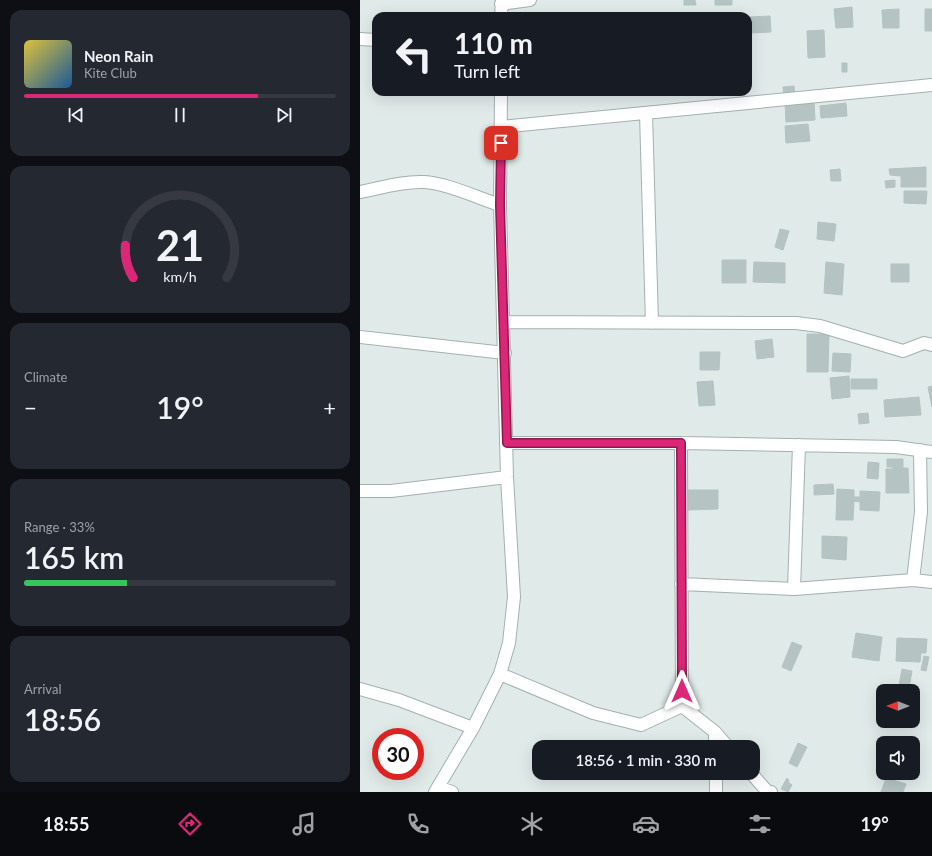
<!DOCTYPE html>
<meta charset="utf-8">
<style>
body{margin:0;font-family:Lato,sans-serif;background:#242831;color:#f1f3f6;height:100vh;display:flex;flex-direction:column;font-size:15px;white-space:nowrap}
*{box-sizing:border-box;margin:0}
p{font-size:13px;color:#9ea1a6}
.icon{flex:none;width:22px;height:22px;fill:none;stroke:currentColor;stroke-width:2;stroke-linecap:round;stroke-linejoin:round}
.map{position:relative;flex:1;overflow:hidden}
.side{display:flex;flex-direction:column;gap:10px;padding:10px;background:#0d0f14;width:360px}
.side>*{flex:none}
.guide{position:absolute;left:12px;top:12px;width:380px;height:84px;border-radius:12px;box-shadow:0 4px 16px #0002;background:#171b24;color:#f1f3f6;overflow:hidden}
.needle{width:26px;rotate:270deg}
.controls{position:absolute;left:516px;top:684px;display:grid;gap:8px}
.controls a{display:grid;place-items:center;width:44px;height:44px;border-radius:8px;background:#171b24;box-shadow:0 4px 16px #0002;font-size:20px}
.speed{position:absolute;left:12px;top:728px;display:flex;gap:8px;font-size:20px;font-weight:700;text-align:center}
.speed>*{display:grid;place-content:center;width:52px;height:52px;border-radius:50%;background:#171b24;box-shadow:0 4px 16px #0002;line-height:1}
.speed .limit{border:6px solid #d22;background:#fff;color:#111}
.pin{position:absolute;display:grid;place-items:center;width:34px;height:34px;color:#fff;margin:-17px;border-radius:8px;box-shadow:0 2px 6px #0006}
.me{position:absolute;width:44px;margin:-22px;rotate:0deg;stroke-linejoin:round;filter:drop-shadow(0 0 3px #0008)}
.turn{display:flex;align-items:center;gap:14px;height:84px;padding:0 16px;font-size:18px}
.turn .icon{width:52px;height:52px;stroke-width:2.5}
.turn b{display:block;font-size:28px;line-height:34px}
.big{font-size:30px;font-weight:600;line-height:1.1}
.side .card{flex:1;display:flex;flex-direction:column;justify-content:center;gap:6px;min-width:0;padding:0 14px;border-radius:12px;background:#242831}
.side .dial{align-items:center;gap:0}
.dial svg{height:104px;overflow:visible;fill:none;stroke:#363941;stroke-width:7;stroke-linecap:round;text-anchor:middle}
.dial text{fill:#f1f3f6;stroke:none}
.song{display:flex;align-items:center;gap:12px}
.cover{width:48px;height:48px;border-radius:6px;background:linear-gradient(135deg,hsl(50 70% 55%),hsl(210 70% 35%))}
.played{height:4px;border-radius:2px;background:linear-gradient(90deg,#db2777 75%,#363941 75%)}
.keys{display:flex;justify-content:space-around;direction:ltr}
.heat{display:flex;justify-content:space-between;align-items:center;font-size:22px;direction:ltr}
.charge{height:6px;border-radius:3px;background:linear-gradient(90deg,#34c759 33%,#363941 0)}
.trip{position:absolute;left:172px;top:740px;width:228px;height:40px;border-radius:12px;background:#171b24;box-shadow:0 4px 16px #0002;font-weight:600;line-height:40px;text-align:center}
.tabs{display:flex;height:64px;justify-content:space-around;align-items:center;background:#090b0e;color:#9ea1a6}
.tabs .icon{width:28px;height:28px}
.tabs .selected{color:#db2777}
.tabs b{font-size:18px;color:#f1f3f6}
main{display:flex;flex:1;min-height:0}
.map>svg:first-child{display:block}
</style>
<main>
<section class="side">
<div class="card">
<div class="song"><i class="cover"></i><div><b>Neon Rain</b><p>Kite Club</p></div></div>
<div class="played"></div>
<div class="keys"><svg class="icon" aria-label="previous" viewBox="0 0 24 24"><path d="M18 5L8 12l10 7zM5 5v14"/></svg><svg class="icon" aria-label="pause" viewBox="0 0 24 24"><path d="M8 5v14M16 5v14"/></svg><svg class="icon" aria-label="next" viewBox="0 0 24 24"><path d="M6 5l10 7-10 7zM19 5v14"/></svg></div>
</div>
<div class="card dial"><svg viewBox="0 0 100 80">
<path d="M14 69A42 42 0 1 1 86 69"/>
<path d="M14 69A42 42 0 0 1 8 44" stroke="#db2777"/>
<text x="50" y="56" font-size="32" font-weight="700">21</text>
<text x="50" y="72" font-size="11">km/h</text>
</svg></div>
<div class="card"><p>Climate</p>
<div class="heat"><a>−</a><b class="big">19°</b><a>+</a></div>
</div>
<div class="card"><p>Range · 33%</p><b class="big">165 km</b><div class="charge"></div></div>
<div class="card"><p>Arrival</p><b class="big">18:56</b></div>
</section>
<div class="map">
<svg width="572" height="792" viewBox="0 0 572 792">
<rect width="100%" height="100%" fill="#e0eae9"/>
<path fill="#b5c4c3" stroke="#b3c3c2" d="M324,0h11l1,5h-12z
M355,0h17v5h-17z
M492,7l1,20 -17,1 -2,-19z
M539,9v19h-16l-1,-18z
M565,9h7v22h-7z
M410,16l1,16 -20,1 -1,-16z
M464,30l1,27 -17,1 -1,-27z
M482,63h5v9h-5z
M434,86l1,11 -11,1 -1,-11z
M454,101l1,19 -29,2 -1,-19z
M486,103l1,13 -26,2 -1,-12z
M448,124l2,17 -24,2 -1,-17z
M566,167v20h-25v-11l-11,-1 -1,-6z
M480,169l1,12h-10l-1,-11z
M535,180v7l-9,1 -1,-7z
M544,191h23l-1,13 -22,-1z
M458,222l18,2 -2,17 -17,-2z
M420,229l9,2 -6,19 -8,-3z
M362,260h24v23h-24z
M394,262l31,1v20l-32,-1z
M466,262l18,2 -2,31 -18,-2z
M531,264h18v18h-18z
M447,334h22l-1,38h-21z
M412,339l2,18 -17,2 -2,-18z
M340,352h20l-1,18h-19z
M473,353l18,1 -1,18 -18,-1z
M489,376l1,21 -18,2 -2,-21z
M491,379h26v10h-26z
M353,381l2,24 -16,1 -2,-24z
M572,386v21l-4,-20z
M559,397l2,18 -36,2 -1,-17z
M508,413l1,10 -10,1 -1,-10z
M527,459h16v9h5l1,25h-23v-24h7v-2h-6z
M508,462l11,1 -1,16 -11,-1z
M473,484l1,10 -20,1v-10z
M477,489l17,1v7h6v-6l20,1 -1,19 -19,-1v-8l-6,-1 -1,19h-17z
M327,490h31v19l-31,1z
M462,536l25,1 -1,23 -24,-2z
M496,633l26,4 -3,24 -27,-4z
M537,638l30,1 -1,14h-5l-1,9 -24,-1z
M432,642l10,4 -11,25 -9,-4z
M564,656l5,1 -3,14 -5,-1z
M542,669l10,2 -3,17 -10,-2z
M438,743l9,4 -10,20 -8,-4z
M427,778l2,2 -1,2 4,3 -4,7 -7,-3z
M526,778l20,6 -3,8h-22z"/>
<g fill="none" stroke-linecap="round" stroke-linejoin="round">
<defs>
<path id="minor" d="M141,4l29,-4
M141,16l1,-16
M0,39l16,1
M286,113l6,210
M141,127l431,-42
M0,192c21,-4 42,-11 64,-10 22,1 54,16 76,23
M144,322l292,1 24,3 83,25 21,-8 8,2
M0,337l145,16
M147,443h174l215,4 36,5
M321,443l1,263
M0,491h31l116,-14
M553,580l8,-68 -1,-62
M321,584l113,5 119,-9 19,2
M434,589l5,-144
M140,674l93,39 48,12 41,-19 33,26v15
M0,689l39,11 74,28
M355,732l13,15
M356,773v19
M391,773l15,17 5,2
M78,787l14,5
M75,792l38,-64 27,-54 9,-31 5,-46 -7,-120 -7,-272 1,-113"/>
</defs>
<use href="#minor" stroke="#a3b0b0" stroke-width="14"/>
<use href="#minor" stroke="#fff" stroke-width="12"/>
</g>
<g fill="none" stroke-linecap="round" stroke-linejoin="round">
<defs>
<path id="route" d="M141,143l-1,62 7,238h174l1,248"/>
</defs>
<use href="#route" stroke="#8e194d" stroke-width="10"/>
<use href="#route" stroke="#db2777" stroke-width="7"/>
</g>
</svg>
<div class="controls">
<a><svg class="needle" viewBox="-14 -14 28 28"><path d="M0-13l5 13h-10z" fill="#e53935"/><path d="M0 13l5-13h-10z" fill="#9ea1a6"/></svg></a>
<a><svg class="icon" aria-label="sound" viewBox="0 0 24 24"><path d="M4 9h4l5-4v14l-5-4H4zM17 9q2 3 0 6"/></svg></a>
</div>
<div class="speed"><div class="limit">30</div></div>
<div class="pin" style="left:141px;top:143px;background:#d93025"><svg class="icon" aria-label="arrive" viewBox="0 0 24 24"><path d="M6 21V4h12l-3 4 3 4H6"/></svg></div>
<svg class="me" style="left:322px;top:691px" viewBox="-20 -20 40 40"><path d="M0-17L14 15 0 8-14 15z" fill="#db2777" stroke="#fff" stroke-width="4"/></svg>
<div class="trip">18:56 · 1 min · 330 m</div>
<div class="guide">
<div class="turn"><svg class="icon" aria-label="left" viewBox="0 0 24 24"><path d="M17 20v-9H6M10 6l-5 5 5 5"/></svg><div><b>110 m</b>Turn left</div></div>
</div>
</div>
</main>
<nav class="tabs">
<b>18:55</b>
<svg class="icon selected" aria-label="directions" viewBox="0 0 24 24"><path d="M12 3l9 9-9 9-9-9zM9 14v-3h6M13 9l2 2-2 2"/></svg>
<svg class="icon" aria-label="music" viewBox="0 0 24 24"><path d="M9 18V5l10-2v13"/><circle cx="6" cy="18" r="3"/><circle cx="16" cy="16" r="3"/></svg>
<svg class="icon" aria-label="phone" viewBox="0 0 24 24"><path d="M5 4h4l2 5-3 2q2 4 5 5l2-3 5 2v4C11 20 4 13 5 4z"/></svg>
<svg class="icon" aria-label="climate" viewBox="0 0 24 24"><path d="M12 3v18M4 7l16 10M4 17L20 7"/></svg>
<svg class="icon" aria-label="car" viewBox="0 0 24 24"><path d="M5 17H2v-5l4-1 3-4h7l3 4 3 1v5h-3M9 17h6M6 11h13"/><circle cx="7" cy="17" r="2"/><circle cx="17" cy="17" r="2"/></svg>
<svg class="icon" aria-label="filters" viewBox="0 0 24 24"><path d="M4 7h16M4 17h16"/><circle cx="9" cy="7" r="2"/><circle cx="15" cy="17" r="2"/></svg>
<b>19°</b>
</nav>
